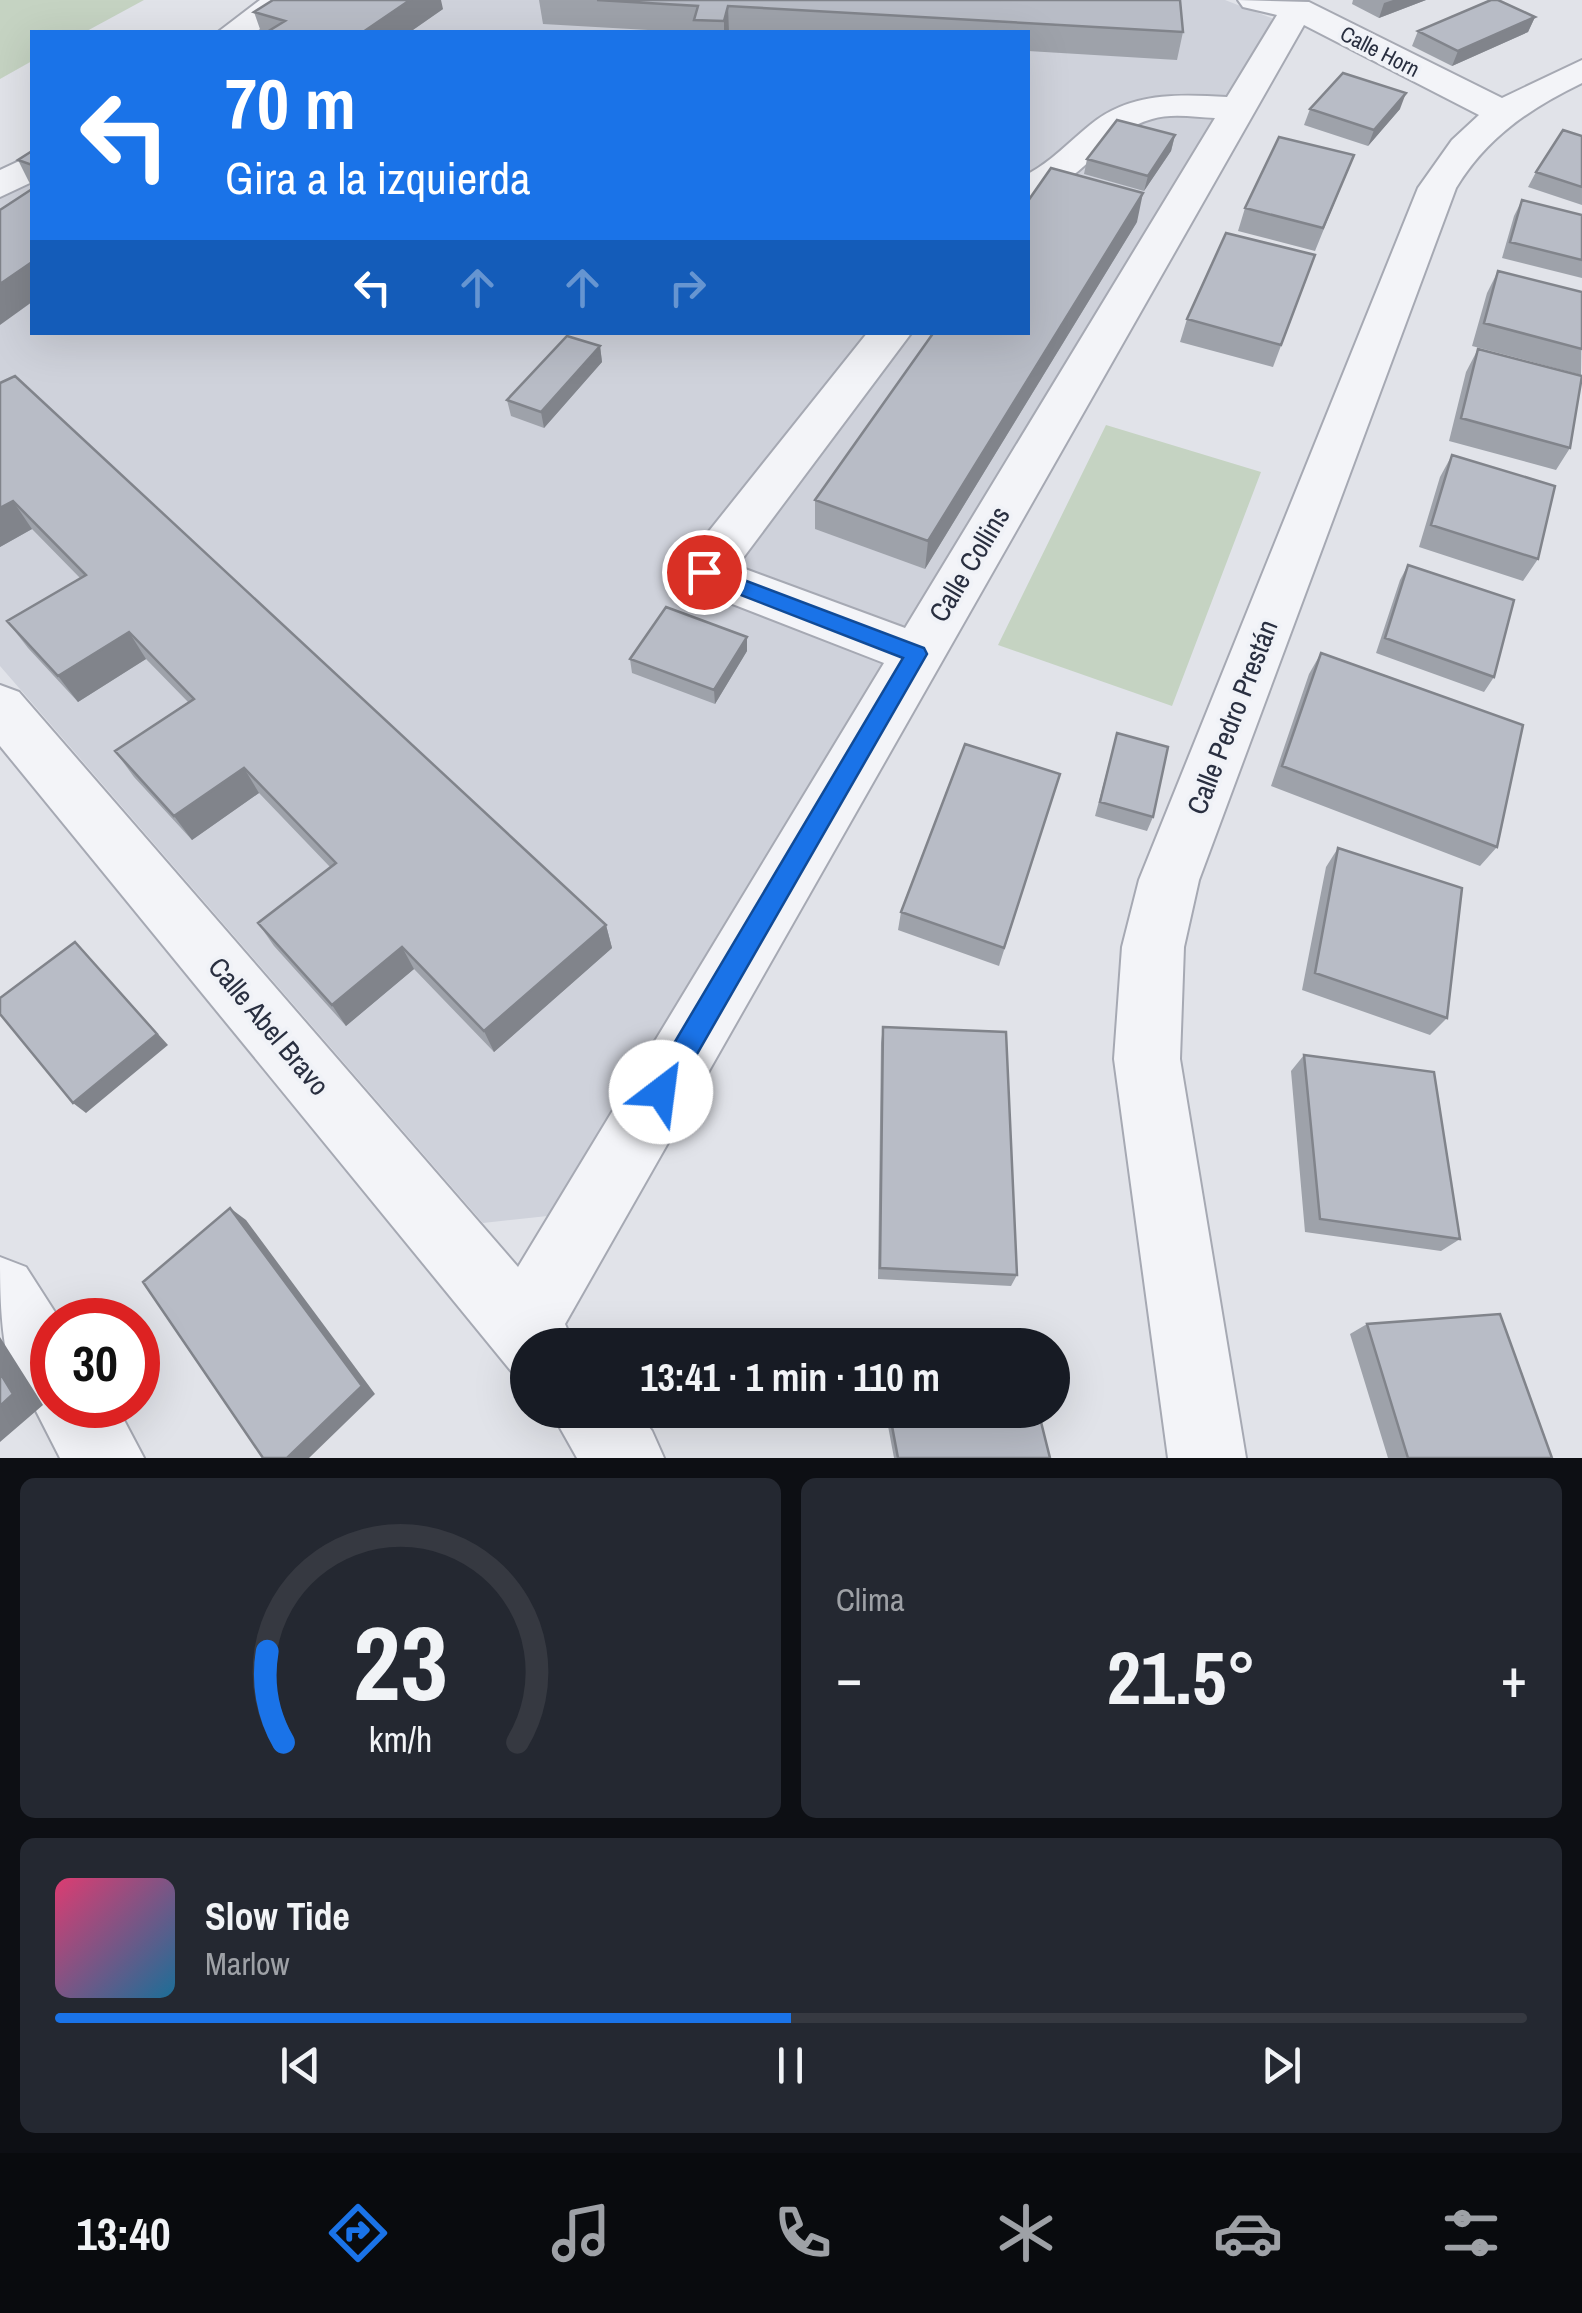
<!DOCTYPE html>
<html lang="es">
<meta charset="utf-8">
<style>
body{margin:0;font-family:"Archivo Narrow",sans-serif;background:#242831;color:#f1f3f6;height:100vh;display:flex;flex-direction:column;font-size:38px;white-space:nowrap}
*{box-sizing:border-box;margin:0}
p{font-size:32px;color:#9ea1a6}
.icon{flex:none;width:55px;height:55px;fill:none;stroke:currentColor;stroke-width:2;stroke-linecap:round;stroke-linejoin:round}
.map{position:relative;height:1458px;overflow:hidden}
.side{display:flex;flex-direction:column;gap:20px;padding:20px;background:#0d0f14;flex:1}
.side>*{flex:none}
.banner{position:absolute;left:30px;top:30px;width:1000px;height:305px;border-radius:0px;box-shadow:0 10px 40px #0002;background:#1a73e8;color:#fff;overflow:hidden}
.speed{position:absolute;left:30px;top:1298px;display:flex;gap:20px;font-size:50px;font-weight:700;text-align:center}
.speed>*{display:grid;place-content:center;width:130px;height:130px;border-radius:50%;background:#171b24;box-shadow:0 10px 40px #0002;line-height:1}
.speed .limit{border:15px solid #d22;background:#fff;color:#111}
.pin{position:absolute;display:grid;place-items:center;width:85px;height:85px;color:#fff;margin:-42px;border:5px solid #fff;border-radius:50%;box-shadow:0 2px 10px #0007}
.me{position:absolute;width:110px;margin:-55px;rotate:30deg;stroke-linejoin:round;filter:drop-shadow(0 0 8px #0008)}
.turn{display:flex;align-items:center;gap:35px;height:210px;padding:0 30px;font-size:45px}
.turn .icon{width:130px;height:130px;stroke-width:2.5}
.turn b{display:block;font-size:70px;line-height:85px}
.lanes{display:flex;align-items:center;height:95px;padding:0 30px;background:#0003;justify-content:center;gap:50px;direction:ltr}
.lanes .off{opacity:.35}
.big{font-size:75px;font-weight:700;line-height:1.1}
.side .widget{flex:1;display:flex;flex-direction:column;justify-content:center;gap:15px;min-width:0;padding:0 35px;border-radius:15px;background:#242831}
.side .dial{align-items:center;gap:0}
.dial svg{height:260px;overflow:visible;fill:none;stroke:#363941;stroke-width:7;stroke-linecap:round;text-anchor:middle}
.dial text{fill:#f1f3f6;stroke:none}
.song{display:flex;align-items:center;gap:30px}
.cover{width:120px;height:120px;border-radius:15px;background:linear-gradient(135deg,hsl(340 70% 55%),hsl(200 70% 35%))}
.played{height:10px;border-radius:5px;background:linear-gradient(90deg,#1a73e8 50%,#363941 50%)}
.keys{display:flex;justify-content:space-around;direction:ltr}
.heat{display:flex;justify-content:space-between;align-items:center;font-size:55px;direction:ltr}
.side .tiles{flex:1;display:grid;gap:20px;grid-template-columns:1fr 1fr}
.widget:last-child{grid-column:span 2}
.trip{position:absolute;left:510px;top:1328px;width:560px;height:100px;border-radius:50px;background:#171b24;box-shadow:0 10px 40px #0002;font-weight:700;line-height:100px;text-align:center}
.dock{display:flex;height:160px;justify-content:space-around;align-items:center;background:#090b0e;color:#9ea1a6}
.dock .icon{width:70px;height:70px}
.dock .on{color:#1a73e8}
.dock b{font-size:45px;color:#f1f3f6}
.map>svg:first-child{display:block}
</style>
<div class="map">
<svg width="1582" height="1458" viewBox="0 0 1582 1458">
<rect width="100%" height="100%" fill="#e1e3e9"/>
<path fill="#cfd2db" d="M300,0h925l49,19 -708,1195 -83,9 -483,-557v-471l32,-21v158h996v-300h-778z"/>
<path fill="#c5d3c2" d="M0,0h144l-59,32h-53v29l-32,18z
M1106,425l155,47 -89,234 -174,-61z"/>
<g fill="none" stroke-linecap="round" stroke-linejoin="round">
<defs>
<path id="minor" d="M260,0h38l-42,32h-38z
M1238,0l71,2 193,96 80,-38v23c-52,25 -96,55 -126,105l-257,692 -15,67 -4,112 66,399h-78l-54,-399 8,-112 17,-67 279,-692 34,-48 27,-25 -175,-90 -739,1299 9,21h-46v33l-17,-7 -511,-625v-61l19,7 499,575 366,-604 -198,-77 -7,-13 7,-13 182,-228h44l-175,234 168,62 310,-510c-20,-1 -44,-5 -63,1 -47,12 -71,67 -124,80v-25c24,-13 41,-32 62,-49 40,-33 88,-31 137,-28l50,-82 -34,-8z
M32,155v27l-32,15v-27z
M0,1257l26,10 34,53h-8v85h64l28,53h-84l-27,-53c-33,-19 -33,-109 -33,-148z
M550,1410h86l16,21 12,27h-87z"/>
</defs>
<use href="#minor" stroke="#a6a9b3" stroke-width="4"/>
<use href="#minor" fill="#f3f4f8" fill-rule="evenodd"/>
</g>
<path fill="#9ea2aa" d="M539,0h641l3,32 -6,28 -149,-9v-19h-345l-140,-8z
M1353,0h73l-47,18 -27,-14z
M443,9l-33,23h-149l-7,-20z
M1535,17l-7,15 -76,34 -40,-20 6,-15z
M1310,109h90l-32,37 -64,-21z
M1175,135l-4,16 -27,40 -60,-17 3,-15z
M1582,136v69l-54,-18 8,-15z
M32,151v37l-14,-28z
M1345,177l-30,74 -77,-20 7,-23z
M1522,200l60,15v63l-80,-20 12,-42z
M1137,222l-212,347 -110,-40v-29z
M1315,255l-42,112 -93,-25 7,-23z
M1498,271l84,21 -1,83 -109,-29 15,-53z
M600,346l2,16 -58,66 -33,-12 -4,-16z
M1478,349l92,99 -14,22 -107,-29 17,-69z
M0,383l606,542 6,23 -118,104 -80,-83 -68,57 -72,-80 -16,-23 72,-56 -71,-74 -67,47 -58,-63 -19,-26 73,-49 -42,-43 -68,43 -50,-54 -21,-27 73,-43 -48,-49 -32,18z
M1452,455l86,104 -15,22 -104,-34 21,-70z
M1408,565l86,112 -10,15 -108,-39 24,-73z
M747,651l-32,53 -83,-31 -2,-14z
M1321,653l176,194 -17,19 -209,-80 38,-112z
M1117,733l36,84 -6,14 -52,-15z
M1060,774l-61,192 -101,-36 3,-18z
M1338,848l109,170 -17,17 -128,-45 24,-123z
M883,1027l134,248 -6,11 -133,-7 3,-236z
M1304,1055l156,184 -19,12 -136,-19 -14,-161z
M1367,1324l185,134h-164l-38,-124z
M885,1410h153l12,48h-156z"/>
<path fill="#81848b" d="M410,0h31l2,9 -33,23h-47z
M1393,0h33l-47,18 5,-15z
M728,6l1,26h-5v-11z
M1535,17l-7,15 -76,34 6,-15z
M1406,93l-6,16 -32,37 6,-16z
M1175,135l-4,16 -27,40 4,-15z
M1143,193l-6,29 -212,347 3,-28z
M32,262v40l-32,23v-41z
M600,346l2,16 -58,66 -3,-16z
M13,501l19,28 -32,18v-39z
M129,632l17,27 -68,43 -20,-26z
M747,637v14l-32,53 -1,-14z
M244,768l15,25 -67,47 -18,-24z
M606,925l6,23 -118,104 -10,-21z
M75,942l93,103 -82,68 -13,-10z
M402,947l12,22 -68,57 -14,-21z
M230,1208l16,12 129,174 -66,64h-22z
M0,1337l43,68 -43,37z"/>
<path fill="#b8bcc6" stroke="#81848b" stroke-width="2.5" d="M273,0h137l-47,32h-96l18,-11 -31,-9z
M597,0h583l3,32 -455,-26 -4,15 -30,-1 4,-14z
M1491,0h7l37,17 -77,34 -40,-20z
M1343,73l63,20 -32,37 -64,-21z
M1117,120l58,15 -27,41 -61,-17z
M1563,130l19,6v51l-46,-15z
M1279,137l75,18 -31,73 -78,-20z
M32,151v14l-14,-5z
M1051,168l92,25 -215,348 -113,-41 119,-168h94v-131z
M32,189v73l-32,22v-74z
M1522,200l60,15v45l-72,-18z
M1226,233l89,22 -34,90 -94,-26z
M1498,271l84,21v57l-98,-26z
M567,336l33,10 -59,66 -34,-12z
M1478,349l104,27 -12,72 -109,-30z
M15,376l591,549 -122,106 -82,-84 -70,58 -74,-82 78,-60 -92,-95 -70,48 -59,-65 79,-52 -65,-67 -71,44 -51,-55 79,-46 -73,-74 -13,7v-125z
M1452,455l103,31 -17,73 -107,-34z
M1408,565l106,35 -20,77 -109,-39z
M666,607l81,30 -33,53 -84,-31z
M1321,653l202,72 -26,122 -215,-81z
M1117,733l51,14 -15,70 -53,-15z
M965,744l95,30 -56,174 -103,-36z
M1338,848l124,40 -15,130 -132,-45z
M75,942l82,92 -84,69 -73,-89v-16z
M883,1027l123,5 11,243 -137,-7z
M1304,1055l130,17 26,167 -140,-20z
M230,1208l132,178 -75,72h-24l-120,-176z
M1500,1314l52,144h-144l-41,-134z
M0,1373l13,21 -13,12z
M889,1410h149l12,48h-152z"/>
<path fill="#1a73e8" stroke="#114b97" stroke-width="2.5" d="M704,565l220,83 3,6 -257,447 -9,4 -10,-4 -4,-9 4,-10 252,-424 -206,-80 -3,-6z"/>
<g text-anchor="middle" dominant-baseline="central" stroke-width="8" stroke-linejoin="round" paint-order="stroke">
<g font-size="22" fill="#292f40" stroke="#f0f2f7">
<text transform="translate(1380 51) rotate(27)">Calle Horn</text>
</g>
<g font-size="28" fill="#292f40" stroke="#f0f2f7">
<text transform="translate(969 564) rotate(-59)">Calle Collins</text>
<text transform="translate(1232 717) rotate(-69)">Calle Pedro Prestán</text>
<text transform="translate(269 1026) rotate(50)">Calle Abel Bravo</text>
</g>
</g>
</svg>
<div class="speed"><div class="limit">30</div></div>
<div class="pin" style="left:704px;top:572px;background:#d93025"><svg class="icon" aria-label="arrive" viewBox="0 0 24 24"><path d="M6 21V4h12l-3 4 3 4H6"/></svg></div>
<svg class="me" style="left:661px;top:1092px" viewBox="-20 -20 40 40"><circle r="19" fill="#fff"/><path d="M0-13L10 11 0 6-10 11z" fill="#1a73e8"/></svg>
<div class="trip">13:41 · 1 min · 110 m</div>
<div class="banner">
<div class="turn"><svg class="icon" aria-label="left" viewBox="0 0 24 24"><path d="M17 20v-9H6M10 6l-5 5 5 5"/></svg><div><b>70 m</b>Gira a la izquierda</div></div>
<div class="lanes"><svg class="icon" aria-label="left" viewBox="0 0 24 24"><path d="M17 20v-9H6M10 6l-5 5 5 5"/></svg><svg class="icon off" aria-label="ahead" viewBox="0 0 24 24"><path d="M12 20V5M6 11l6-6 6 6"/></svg><svg class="icon off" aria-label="ahead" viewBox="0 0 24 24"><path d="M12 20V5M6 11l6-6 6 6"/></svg><svg class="icon off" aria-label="right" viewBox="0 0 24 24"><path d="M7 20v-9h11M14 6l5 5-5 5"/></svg></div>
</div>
</div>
<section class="side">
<div class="tiles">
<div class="widget dial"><svg viewBox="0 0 100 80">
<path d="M14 69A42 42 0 1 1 86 69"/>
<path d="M14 69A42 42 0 0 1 9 41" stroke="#1a73e8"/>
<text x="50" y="56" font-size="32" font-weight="700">23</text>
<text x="50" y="72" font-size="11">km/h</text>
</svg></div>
<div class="widget"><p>Clima</p>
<div class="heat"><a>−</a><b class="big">21.5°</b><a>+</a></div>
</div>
<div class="widget">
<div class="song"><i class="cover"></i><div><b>Slow Tide</b><p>Marlow</p></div></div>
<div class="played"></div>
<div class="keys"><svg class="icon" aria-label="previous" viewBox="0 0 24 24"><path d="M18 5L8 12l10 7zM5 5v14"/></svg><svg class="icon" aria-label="pause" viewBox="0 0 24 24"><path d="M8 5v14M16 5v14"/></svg><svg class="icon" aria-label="next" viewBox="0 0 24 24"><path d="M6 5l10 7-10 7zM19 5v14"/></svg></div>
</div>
</div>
</section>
<nav class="dock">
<b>13:40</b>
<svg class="icon on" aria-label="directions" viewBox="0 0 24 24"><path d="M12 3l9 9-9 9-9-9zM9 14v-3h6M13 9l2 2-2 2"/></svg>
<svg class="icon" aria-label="music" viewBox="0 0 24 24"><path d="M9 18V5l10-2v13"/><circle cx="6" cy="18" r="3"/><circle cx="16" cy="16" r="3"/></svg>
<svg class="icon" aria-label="phone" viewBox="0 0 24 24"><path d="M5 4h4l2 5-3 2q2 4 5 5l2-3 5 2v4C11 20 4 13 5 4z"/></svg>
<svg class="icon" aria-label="climate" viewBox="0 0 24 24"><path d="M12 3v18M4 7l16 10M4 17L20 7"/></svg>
<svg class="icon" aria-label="car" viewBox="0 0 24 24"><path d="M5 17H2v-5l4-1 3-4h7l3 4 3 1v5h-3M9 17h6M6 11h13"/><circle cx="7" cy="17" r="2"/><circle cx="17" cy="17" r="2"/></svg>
<svg class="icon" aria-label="filters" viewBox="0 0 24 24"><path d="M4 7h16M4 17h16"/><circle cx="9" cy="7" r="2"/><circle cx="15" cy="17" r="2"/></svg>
</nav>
